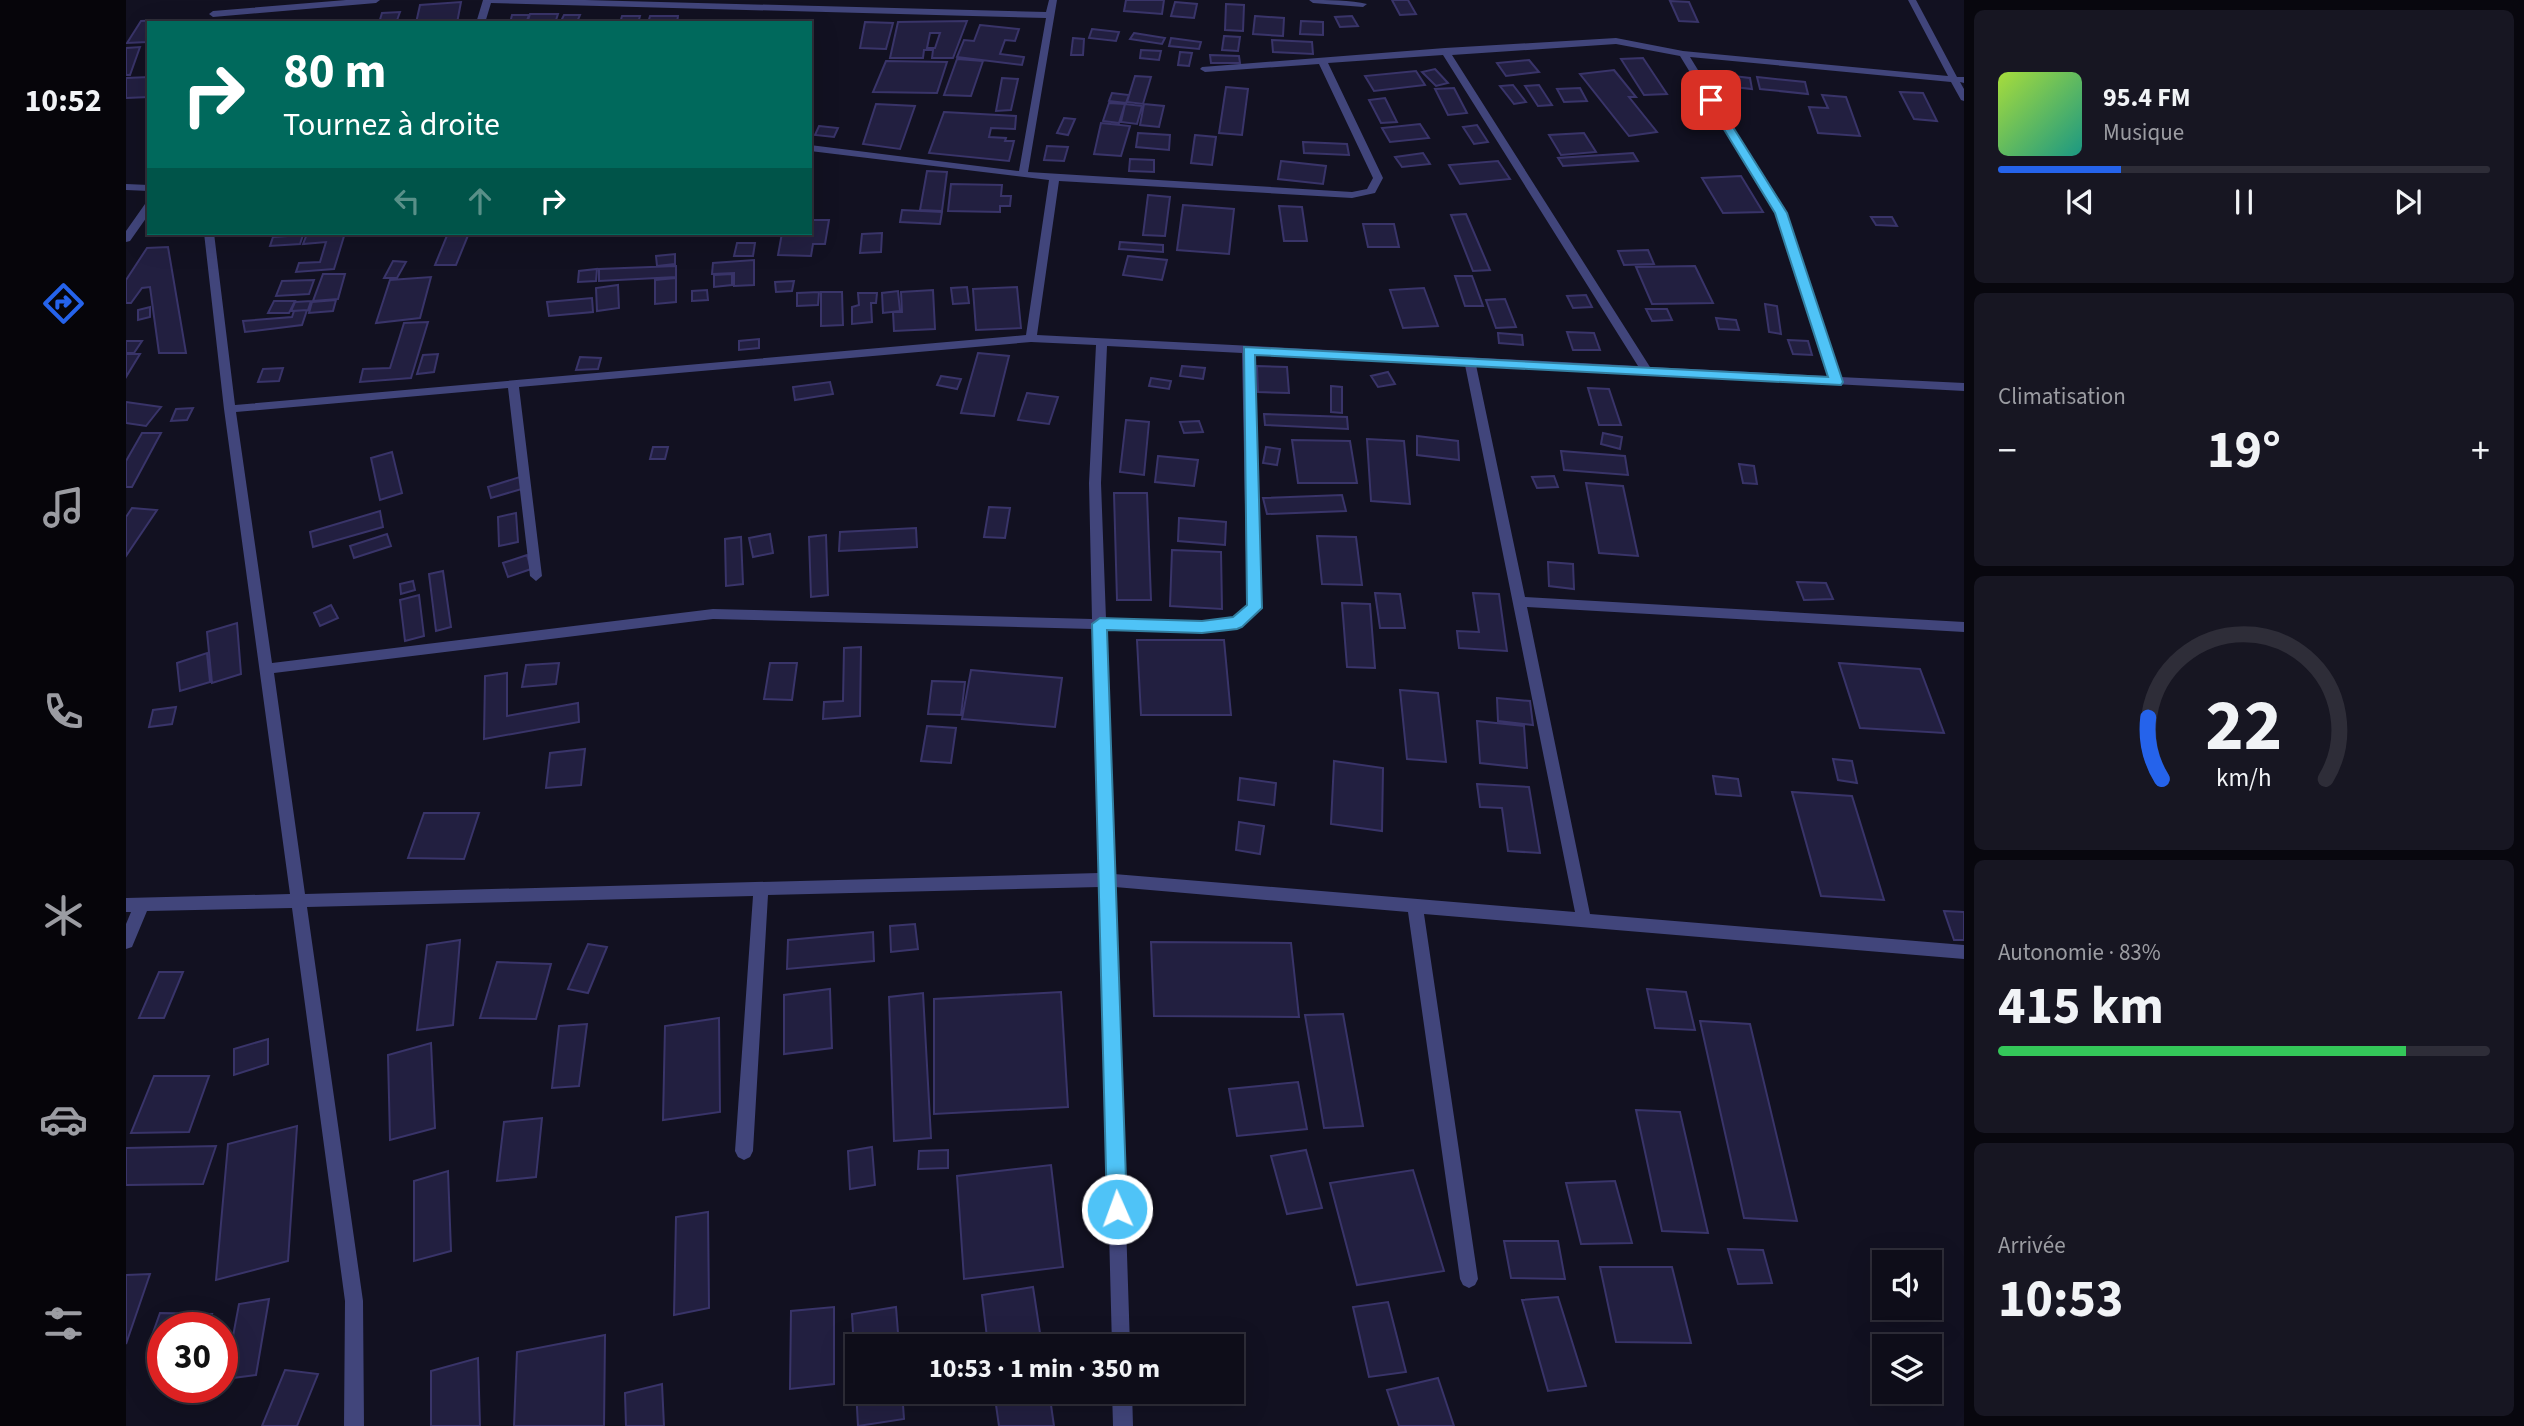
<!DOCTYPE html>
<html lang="fr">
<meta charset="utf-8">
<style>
body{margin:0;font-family:"Source Sans 3",sans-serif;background:#171622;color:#f1f3f6;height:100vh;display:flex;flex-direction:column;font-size:26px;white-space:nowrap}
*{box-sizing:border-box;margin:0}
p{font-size:23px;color:#9b9ca2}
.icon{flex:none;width:38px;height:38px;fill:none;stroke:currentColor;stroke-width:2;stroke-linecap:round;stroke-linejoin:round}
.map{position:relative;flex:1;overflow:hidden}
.sheet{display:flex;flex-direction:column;gap:10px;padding:10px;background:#08070e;width:560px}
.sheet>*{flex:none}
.top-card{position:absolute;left:21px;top:21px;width:665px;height:214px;border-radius:0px;box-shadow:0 7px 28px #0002,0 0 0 2px #2e2d38;background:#00695c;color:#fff;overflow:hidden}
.controls{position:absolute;left:1746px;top:1250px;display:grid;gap:14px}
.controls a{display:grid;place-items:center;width:70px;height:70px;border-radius:0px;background:#0e0d19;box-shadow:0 7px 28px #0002,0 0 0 2px #2e2d38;font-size:35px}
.speed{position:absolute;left:21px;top:1312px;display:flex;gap:14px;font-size:35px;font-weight:700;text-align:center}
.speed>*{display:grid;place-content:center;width:91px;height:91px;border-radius:50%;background:#0e0d19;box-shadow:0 7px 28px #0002,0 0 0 2px #2e2d38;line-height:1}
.speed .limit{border:10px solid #d22;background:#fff;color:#111}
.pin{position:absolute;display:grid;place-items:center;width:60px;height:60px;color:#fff;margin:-30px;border-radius:14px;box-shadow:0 4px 10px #0006}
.me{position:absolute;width:77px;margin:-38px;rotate:358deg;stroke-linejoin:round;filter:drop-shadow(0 0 5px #0008)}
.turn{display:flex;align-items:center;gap:24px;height:147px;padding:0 21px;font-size:32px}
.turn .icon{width:91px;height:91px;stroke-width:2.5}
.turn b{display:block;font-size:49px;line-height:60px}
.lanes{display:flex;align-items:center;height:66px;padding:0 21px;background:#0003;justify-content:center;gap:35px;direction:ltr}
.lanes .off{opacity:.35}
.big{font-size:52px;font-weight:700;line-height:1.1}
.sheet .card{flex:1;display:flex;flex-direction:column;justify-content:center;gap:10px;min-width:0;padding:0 24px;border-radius:10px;background:#171622}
.sheet .dial{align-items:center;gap:0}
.dial svg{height:182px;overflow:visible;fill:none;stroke:#2e2d38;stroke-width:7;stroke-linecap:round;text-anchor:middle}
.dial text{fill:#f1f3f6;stroke:none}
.song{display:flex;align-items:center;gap:21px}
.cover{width:84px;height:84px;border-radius:10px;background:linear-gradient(135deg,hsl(80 70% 55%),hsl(170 70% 35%))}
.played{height:7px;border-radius:4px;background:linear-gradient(90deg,#2563eb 25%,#2e2d38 25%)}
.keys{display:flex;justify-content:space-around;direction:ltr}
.heat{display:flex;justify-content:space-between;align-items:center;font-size:38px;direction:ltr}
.charge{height:10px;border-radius:5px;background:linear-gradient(90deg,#34c759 83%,#2e2d38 0)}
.trip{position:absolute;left:719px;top:1334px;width:399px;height:70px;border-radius:0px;background:#0e0d19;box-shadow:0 7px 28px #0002,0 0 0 2px #2e2d38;font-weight:700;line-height:70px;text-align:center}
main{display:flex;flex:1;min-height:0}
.dock{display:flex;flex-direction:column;width:126px;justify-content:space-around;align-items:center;background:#06050a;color:#9b9ca2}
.dock .icon{width:49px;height:49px}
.dock .current{color:#2563eb}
.dock b{font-size:32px;color:#f1f3f6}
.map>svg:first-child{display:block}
</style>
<main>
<nav class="dock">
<b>10:52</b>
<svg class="icon current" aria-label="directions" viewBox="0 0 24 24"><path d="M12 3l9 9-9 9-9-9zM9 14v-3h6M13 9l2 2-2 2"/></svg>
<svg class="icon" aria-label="music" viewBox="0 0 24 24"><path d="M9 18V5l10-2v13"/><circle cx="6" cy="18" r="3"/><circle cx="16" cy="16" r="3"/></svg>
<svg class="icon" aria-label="phone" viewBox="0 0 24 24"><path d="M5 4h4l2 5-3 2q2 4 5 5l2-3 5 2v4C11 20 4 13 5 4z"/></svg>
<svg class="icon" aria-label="climate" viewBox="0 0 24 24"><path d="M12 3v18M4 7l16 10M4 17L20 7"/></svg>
<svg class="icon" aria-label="car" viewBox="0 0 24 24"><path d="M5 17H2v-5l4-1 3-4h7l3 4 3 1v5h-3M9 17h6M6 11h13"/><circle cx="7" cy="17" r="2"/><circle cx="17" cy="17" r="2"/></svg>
<svg class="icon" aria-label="filters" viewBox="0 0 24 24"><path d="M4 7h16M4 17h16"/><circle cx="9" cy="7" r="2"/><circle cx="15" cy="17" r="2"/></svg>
</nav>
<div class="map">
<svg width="1838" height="1426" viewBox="0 0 1838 1426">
<rect width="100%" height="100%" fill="#121121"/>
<path fill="#221f40" stroke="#393469" stroke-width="2" fill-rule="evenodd" d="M1000,0h38l-2,14 -38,-3z
M1266,0h16l8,14 -16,1z
M1544,1l19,1 9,20 -19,-1z
M335,2l-4,21h-41l4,-18z
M1049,2l22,2 -3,14 -23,-2z
M1100,4l18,1 -1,26 -18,-1z
M274,12l-4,11h-17l3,-10z
M404,14h28l-3,9h-28z
M386,15h17l-3,8h-16z
M438,15h16l-3,7 -16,-1z
M496,16h18l-2,7h-18z
M524,16h28l-1,7h-29z
M1129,16l29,2 -1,18 -30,-2z
M1226,16l6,10 -18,1 -5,-10z
M35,20l-2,3h-10l-2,19 -20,1 14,-22z
M841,21l-14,37h-21l1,-8h-9l-1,8h-33l8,-36zM804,33h10l-5,15h-8z
M1175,21l22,1v13l-23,-1z
M739,22l28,1 -7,26 -26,-1z
M854,25l39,4 -4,12 -10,-1 -5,14 24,3 -2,8 -65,-8 7,-17 10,1z
M966,29l27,3 -3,9 -27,-3z
M1008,33l31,5 -3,6 -32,-5z
M1098,36l16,1 -2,14 -16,-1z
M947,38l11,1 -1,16h-12z
M1045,38l30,4 -2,7 -30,-3z
M1146,40l40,2 1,12 -40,-2z
M14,47l-10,28h-4v-27z
M1015,50l20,1 -2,9 -19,-2z
M1054,52l12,1 -3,13 -11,-1z
M1084,55l29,1 1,7h-29z
M1517,58l24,36 -23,1 -23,-36z
M831,59l26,2 -12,35 -27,-1z
M1403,60l10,12 -33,4 -9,-13z
M760,61l61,1 -10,31 -64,-1z
M1309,69l13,14 -12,3 -14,-14z
M1488,70l22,27h-7l28,35 -28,4 -49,-62z
M1290,71l9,14 -51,6 -9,-15z
M1598,75l26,3 2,11 -27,-3z
M1009,76l16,1 -8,27 -16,-2z
M23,77v20l-23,1v-20z
M1631,77l48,5 3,12 -48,-5z
M876,78l16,1 -7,31 -15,1z
M1387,85l13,17 -12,2 -14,-18z
M1413,85l13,20 -14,1 -13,-20z
M1100,87l22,2 -6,46 -23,-2z
M1328,88l13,25 -19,2 -13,-26z
M1454,88l7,13 -23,1 -7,-13z
M1774,92l23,1 14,28 -23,-2z
M986,93l17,2 -3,8 -17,-2z
M1696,95l24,2 14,39 -42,-3 -9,-26 19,1z
M1259,98l12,24 -16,1 -12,-23z
M983,103l16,1 -6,19 -16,-2z
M750,104l39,2 -15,43 -37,-5z
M999,104l17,2 -5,18 -16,-2z
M1018,104l20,2 -5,21 -19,-2z
M818,112l72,4 -1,13 -24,-1 -2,9 17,1 -1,3h9l-5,20 -80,-8z
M938,118l11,1 -7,16 -11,-2z
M975,123l29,3 -9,30 -27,-2z
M1294,124l9,14 -39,4 -8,-14z
M1351,125l11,17 -14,2 -11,-17z
M693,126l19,2 -4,9 -19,-2z
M1012,133l32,2 -1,15 -33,-3z
M1458,133l12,19 -35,3 -12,-20z
M1069,135l21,2 -4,28 -21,-2z
M1177,142l44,2 2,11 -45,-2z
M921,146l21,1 -4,14 -20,-1z
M1297,153l7,11 -28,3 -7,-10z
M1507,153l5,8 -75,5 -5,-8z
M1004,159l24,1v12l-25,-1z
M1155,161l45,5 -3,18 -45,-5z
M1372,161l12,18 -50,5 -11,-19z
M801,171l20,1 -5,39 -22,-1z
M1615,176l22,36 -40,1 -21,-35z
M825,184l51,1 -1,11h10l-1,10h-10v6l-52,-1z
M1022,195l22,2 -5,39 -22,-1z
M1057,205l51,4 -5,45 -52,-4z
M1153,206l23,1 5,34h-23z
M776,210l40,2 -2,12 -40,-2z
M1340,214l24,56 -17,1 -22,-56z
M1745,217h21l5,9 -21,-1z
M684,220h19l-4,24h-12l-2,12 -33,-1 4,-22h28z
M1237,224h31l5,23h-31z
M219,233l-11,36 -38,3 3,-9 21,-1 6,-20 -23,2 4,-10z
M322,233h21l-13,32h-21z
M756,233l-1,19 -21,1 2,-19z
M177,235l-3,9 -30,2 3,-9z
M994,242l43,3v7l-44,-3z
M611,243h18l-2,13h-19z
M42,247l18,106h-27l-9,-66 -8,1 -11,15h-5v-23l21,-32z
M1522,250l6,14 -30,1 -6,-14z
M549,254v10l-18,2 -1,-10z
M1002,256l39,4 -5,20 -39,-5z
M628,260v25l-20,1v-13l-22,1 1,-11z
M267,261l13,1 -9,16h-13z
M550,266v11l-77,4v-12z
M1569,266l18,37 -61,1 -16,-37z
M471,269l-1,12 -18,1 1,-11z
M197,274h22l-7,25 -25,2z
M606,274v11l-18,2v-12z
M1329,276h17l11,30h-18z
M305,277l-11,41 -44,5 14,-43z
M550,278v24l-21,2v-24z
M188,280l-5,14 -33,2 6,-15z
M668,281l-2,10 -16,1 -1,-10z
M492,285l1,23 -22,3 -1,-23z
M841,287l2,16 -16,1 -2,-16z
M891,287l4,41 -45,2 -3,-41z
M1298,288l14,38 -35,2 -13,-38z
M581,290l1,10 -16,1v-10z
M807,290l2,39 -41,2 -1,-19h9l-1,-20z
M772,291l2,20 -17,2 -1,-20z
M693,292l-1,13 -21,1v-13z
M695,292h21l1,33 -22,1z
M732,293h19l-1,10h-5l1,19 -20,2v-17l7,-2z
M1460,295l6,12 -19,1 -6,-12z
M466,298l1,14 -44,4 -2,-14z
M1379,299l11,28 -20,1 -10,-28z
M210,300l-3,11 -24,2 3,-11z
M148,301h21l-6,12h-21z
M185,301l-3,9 -17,1 4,-9z
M1639,304l12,2 4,28 -12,-2z
M24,307v10l-12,3v-10z
M1520,309h21l5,11 -20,1z
M181,310l-5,15 -57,7 -2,-11 49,-4 2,-6z
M1590,318l20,2 3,10 -20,-1z
M302,322l-17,56 -51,4 3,-13 27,-1 14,-45z
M1441,332l27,1 6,17h-27z
M1372,333l24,2 1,10 -24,-2z
M633,339v9l-20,2v-9z
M1662,340l20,1 4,14 -19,-1z
M0,341h16l-8,12h-8z
M852,353l31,3 -15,60 -33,-3z
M0,354h14l-14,23z
M312,354l-4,18 -17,2 6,-19z
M454,357l21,1 -3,11 -22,1z
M1056,366l23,2 -2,11 -23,-3z
M1131,366l30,1 2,26 -31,-1z
M157,368l-4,13 -21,1 5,-13z
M1262,372l7,12 -17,3 -7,-11z
M815,376l20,3 -4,10 -20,-4z
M1025,378l20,3 -2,8 -20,-3z
M704,382l3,12 -38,6 -2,-13z
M1205,386l11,1v26l-11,-1z
M1462,388l21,1 12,36h-22z
M901,393l31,4 -9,27 -31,-4z
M0,402l35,5 -15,19 -20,-3z
M67,408l-6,12 -16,1 5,-12z
M1138,414l83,3 1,12 -83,-4z
M1000,420l23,2 -5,53 -24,-3z
M1073,421l4,11 -19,1 -4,-11z
M16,433h19l-29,54h-6v-26z
M1477,433l19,4 -2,12 -19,-5z
M1291,436l41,5 1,19 -42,-5z
M1241,439l37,2 6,63 -39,-3z
M1166,440l58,1 7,42h-59z
M527,447h15l-3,12h-15z
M1140,447l14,2 -3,16 -14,-2z
M1435,451l64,5 3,19 -64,-5z
M266,452l10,41 -22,7 -9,-42z
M1032,456l40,4 -4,26 -39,-4z
M1613,464l15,2 3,18 -14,-1z
M397,476l2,12 -34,10 -3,-11z
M1428,476l4,11 -21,1 -5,-11z
M1460,483l37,3 15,70 -39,-3z
M988,493h33l4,107h-34z
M1216,495l4,16 -79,3 -4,-16z
M863,507l21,1 -5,30 -21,-1z
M6,508l25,2 -31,46v-39z
M254,511l3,16 -70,20 -3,-15z
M390,513l2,29 -19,4 -1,-29z
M1053,518l47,4 -1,23 -47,-4z
M790,528l1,19 -78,4 1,-19z
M261,534l4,12 -37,12 -4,-12z
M644,534l3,19 -20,4 -4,-19z
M700,535l2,60 -17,2 -2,-60z
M1191,536l39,1 6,48 -40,-1z
M615,537l2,47 -17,2 -1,-47z
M1046,550l49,2 1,57 -52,-3z
M401,555l4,14 -23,8 -5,-14z
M1422,562l25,2 1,25 -25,-3z
M317,571l8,56 -15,4 -7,-57z
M287,581l2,9 -14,4 -1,-10z
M1671,582l29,1 7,16 -29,1z
M1249,593l25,1 5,34h-25z
M1347,593l26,1 8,57 -48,-3 -2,-17 22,1z
M293,595l5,41 -19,5 -5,-41z
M1216,603l28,1 5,64 -28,-1z
M205,605l7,13 -18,8 -6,-13z
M111,623l4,51 -29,9 -5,-51z
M1011,640h87l7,75h-90z
M735,647l-1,69 -37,3 1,-17 19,-1 1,-53z
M81,653l3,29 -30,9 -3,-28z
M433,663l-3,21 -34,3 4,-22z
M644,663h27l-5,37 -28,-1z
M1713,663l81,6 24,64 -84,-5z
M845,670l91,8 -7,49 -93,-8z
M381,673v43l71,-13 1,19 -95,17 1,-63z
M806,681l33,1 -4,33 -33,-1z
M1274,690l38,3 8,69 -39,-3z
M1371,698l33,3 3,24 -35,-4z
M50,707l-4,17 -23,3 4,-17z
M1351,721l47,5 3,42 -47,-5z
M801,726l29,2 -5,35 -30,-2z
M459,749l-4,36 -35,3 4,-35z
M1707,759l19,2 5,22 -19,-3z
M1208,761l49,7 -1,63 -51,-7z
M1587,776l25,3 3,17 -25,-2z
M1114,778l36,5 -2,22 -36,-5z
M1351,784l52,3 11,66 -32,-2 -6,-43 -22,-1z
M1666,792l60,4 32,104 -63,-4z
M298,813h55l-15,46 -56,-1z
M1113,822l25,4 -4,28 -24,-4z
M1818,911l20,1v28h-10z
M789,924l3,25 -27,3 -1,-26z
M747,932l1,29 -87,8 1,-29z
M334,940l-7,85 -36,5 10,-85z
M1025,942l140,1 8,74 -145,-1z
M462,944l19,3 -19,46 -20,-4z
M371,962l54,2 -15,55 -56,-1z
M33,972h24l-19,46h-25z
M704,989l2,59 -48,6v-59z
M1521,989l39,3 9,38 -40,-2z
M935,992l7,115 -134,7v-115z
M797,993l8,145 -37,3 -5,-144z
M1217,1014l20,112 -39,2 -19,-113z
M593,1018l1,94 -57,8 2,-94z
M1574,1021l50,3 47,197 -53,-3z
M461,1024l-8,62 -27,2 7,-62z
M142,1039v25l-34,11v-26z
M305,1043l4,85 -45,12 -2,-85z
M28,1076h55l-20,56 -58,1z
M1172,1082l9,47 -70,7 -8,-47z
M1510,1110l44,2 28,121 -46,-2z
M416,1118l-6,59 -39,4 7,-59z
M171,1126l-9,135 -72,19 12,-136z
M90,1146l-13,38 -77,1v-37z
M746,1147l3,38 -25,4 -2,-38z
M822,1150v18l-30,1 1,-18z
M1180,1150l16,58 -35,6 -16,-58z
M925,1165l12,102 -99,12 -7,-103z
M1287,1170l31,101 -87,14 -27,-102z
M322,1171l3,80 -37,10v-80z
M1489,1181l17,62 -51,1 -15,-61z
M582,1212l1,96 -35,7 2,-98z
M1378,1241h54l7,38 -54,-1z
M1602,1249l35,1 9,33 -34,1z
M1763,1251l28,3 2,8h-28z
M1474,1267h72l19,76 -75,-1z
M24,1274l-24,70v-69z
M907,1287l9,59h-54l-6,-51z
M1432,1297l28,89 -38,5 -26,-91z
M143,1299l-13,76 -31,4 14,-75z
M1262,1302l18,70 -37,5 -16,-70z
M708,1307v77l-44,5 1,-78z
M770,1307l3,39h-41v45h44l2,28 -46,7 -6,-112z
M34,1313l52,1 -5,14h-44v17l-14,-1z
M479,1335l-1,91h-90l3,-74z
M352,1358l2,68h-49v-55z
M159,1370l33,4 -21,52h-35z
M1312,1378l16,48h-55l-12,-36z
M536,1384l2,42h-38l-1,-33z
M868,1391h55l5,35h-55z"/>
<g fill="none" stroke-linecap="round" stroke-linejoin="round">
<path fill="#41457b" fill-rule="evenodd" d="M220,0h34l-4,3 -163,14 -4,-3 4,-3z
M357,0h102l461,12 3,-12h8l-29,172 324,20 15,-3 6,-11 -54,-114 -114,8 -5,-3 2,-2 243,-19 171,-10 67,13 265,25 -40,-76h8l41,77h7v6l-4,-1 4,7v12l-3,-1 -10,-18 -261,-25 96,156 54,164 124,6v8l-488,-26 49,232 439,25v10l-437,-25 63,307 374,31v14l-540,-45 54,365 -3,6 -6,3 -6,-3 -3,-6 -52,-367 -293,-25 15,459h-18l-12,-459 -332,8 -15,256 -3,6 -6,3 -6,-3 -3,-6 18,-255 -446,11 56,394 1,125h-20l1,-125 -53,-393 -145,3 -15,36 -6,2v-25l5,-12h-5v-14l164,-4 -66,-485 -20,-176h10l21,172 791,-70 23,-155 -239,-29v-6l209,26 27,-153 -555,-15 -6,20h-9zM1490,44l64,12 96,157 52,163 -178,-9 -198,-312zM1317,55l195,311 -601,-31 22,-154 293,17 23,-5 8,-15 -55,-115zM905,342l65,3 -7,138 3,136 -379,-10 -441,54 -36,-251 272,-24 22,188 6,5 6,-5 -23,-189zM981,346l135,7 5,253 -13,12 -32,4 -96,-3 -5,-136zM1128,353l211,12 110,547 -461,-38 -8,-244 96,2 35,-4 5,-1 19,-19zM587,619l380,10 6,244 -794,21 -31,-221z
M1183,0c17,0 43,0 58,4l-4,3 -50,-4z
M0,184l23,1v6l-23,-1z
M23,203v11l-19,27 -4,1v-11l19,-27z
M986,1391h20l1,35h-20z"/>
</g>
<path fill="#4fc3f7" stroke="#337fa1" stroke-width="2" d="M1581,97l9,3 71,113 56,169 -2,3 -586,-30 7,253 -20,19 -5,2 -35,4 -95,-3 20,579 -3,7 -7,3 -7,-3 -3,-7 -15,-585 8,-6 102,3 31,-4 14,-12 -3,-258 584,30 -53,-164 -69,-113z"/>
</svg>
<div class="controls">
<a><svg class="icon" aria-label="sound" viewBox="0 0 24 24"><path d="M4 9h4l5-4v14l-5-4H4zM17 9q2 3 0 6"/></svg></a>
<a><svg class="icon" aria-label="layers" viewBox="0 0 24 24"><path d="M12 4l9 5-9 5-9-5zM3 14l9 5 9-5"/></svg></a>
</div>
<div class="speed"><div class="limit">30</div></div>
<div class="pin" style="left:1585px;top:100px;background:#d93025"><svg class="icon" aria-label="arrive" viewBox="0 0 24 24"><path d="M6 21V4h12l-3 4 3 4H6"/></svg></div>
<svg class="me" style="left:991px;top:1209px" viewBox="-20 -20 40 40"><circle r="17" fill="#4fc3f7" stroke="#fff" stroke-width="3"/><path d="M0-11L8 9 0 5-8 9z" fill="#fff"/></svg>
<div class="trip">10:53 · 1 min · 350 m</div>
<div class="top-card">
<div class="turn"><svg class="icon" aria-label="right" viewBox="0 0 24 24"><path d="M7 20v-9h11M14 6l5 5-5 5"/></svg><div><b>80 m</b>Tournez à droite</div></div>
<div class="lanes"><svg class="icon off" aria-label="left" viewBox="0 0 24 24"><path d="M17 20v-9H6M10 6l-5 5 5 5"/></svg><svg class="icon off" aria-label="ahead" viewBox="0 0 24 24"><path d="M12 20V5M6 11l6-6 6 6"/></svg><svg class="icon" aria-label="right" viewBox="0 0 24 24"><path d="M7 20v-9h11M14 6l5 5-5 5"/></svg></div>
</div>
</div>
<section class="sheet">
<div class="card">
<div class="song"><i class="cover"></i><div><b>95.4 FM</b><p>Musique</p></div></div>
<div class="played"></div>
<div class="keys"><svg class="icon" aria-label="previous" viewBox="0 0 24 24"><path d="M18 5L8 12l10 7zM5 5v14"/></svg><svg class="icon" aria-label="pause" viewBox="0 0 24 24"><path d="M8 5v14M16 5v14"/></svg><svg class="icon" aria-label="next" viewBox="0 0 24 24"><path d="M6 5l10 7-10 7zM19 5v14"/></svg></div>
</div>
<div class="card"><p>Climatisation</p>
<div class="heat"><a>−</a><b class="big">19°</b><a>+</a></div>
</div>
<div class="card dial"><svg viewBox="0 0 100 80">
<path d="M14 69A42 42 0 1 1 86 69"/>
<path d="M14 69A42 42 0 0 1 8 42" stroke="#2563eb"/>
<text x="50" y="56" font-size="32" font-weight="700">22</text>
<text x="50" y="72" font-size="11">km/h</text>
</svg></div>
<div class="card"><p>Autonomie · 83%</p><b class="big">415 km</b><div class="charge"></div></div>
<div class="card"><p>Arrivée</p><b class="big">10:53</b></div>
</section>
</main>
